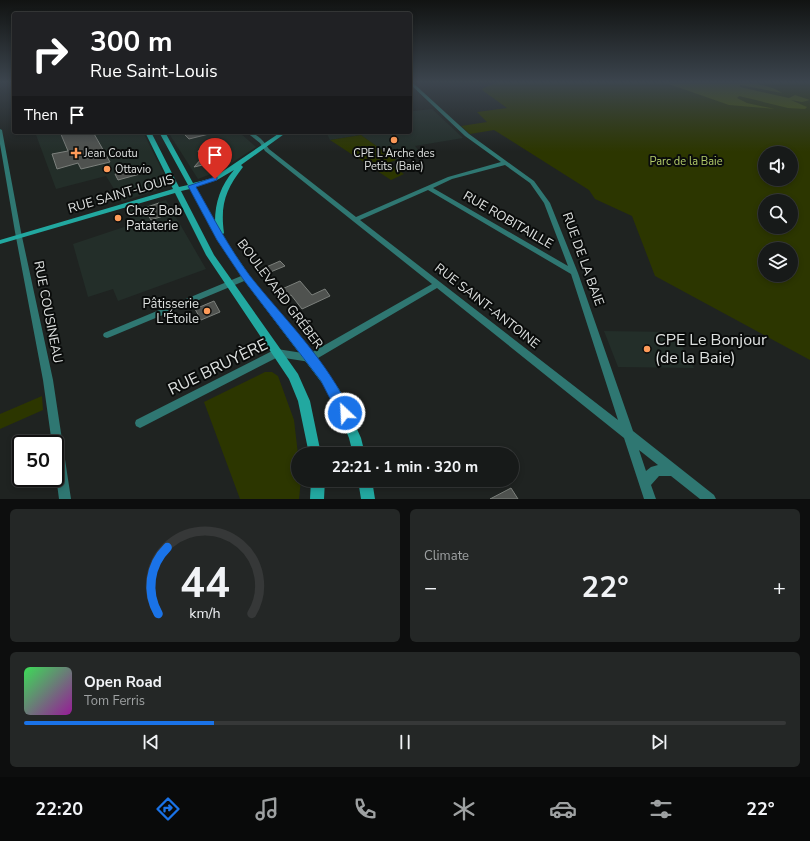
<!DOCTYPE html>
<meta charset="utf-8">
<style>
body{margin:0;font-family:"Nunito Sans",sans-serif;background:#242726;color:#f1f3f6;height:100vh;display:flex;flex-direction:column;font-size:15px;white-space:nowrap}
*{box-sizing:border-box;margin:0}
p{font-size:13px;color:#9ea1a2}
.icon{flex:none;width:22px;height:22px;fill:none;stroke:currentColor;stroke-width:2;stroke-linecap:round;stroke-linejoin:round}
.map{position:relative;height:499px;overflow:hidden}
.side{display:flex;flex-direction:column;gap:10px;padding:10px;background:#0d0e0e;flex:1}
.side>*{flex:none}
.hud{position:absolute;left:12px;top:12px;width:400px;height:122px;border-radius:4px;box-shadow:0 2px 6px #0003,0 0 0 1px #363838;background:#202124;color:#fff;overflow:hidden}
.buttons{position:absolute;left:758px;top:146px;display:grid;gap:8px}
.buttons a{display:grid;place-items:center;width:40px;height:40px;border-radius:50%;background:#171a19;box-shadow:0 2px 6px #0003,0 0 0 1px #363838;font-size:20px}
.speed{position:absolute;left:12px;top:435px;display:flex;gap:8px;font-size:20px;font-weight:700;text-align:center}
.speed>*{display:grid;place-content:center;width:52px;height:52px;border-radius:50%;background:#171a19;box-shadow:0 2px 6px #0003,0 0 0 1px #363838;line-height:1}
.speed .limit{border:2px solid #111;border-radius:6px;background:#fff;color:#111}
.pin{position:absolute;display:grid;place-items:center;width:34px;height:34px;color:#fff;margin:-41px -17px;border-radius:50% 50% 50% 0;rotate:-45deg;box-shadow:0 0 4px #0007}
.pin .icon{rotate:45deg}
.me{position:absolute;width:44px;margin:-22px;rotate:335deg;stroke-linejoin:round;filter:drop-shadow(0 0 3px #0008)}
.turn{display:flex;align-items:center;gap:14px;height:84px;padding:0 12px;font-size:18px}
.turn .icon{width:52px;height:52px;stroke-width:2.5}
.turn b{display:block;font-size:28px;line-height:34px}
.then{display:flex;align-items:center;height:38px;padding:0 12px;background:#0003;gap:8px;font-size:15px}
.big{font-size:30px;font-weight:700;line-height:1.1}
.side .card{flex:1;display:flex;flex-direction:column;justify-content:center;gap:6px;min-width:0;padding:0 14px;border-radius:6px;background:#242726}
.side .dial{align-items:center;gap:0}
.dial svg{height:104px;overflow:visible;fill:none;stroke:#363838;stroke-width:7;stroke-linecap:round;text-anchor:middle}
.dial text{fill:#f1f3f6;stroke:none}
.song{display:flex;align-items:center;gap:12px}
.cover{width:48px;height:48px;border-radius:6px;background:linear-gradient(135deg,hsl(130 70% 55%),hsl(300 70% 35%))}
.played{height:4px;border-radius:2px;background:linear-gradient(90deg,#1a73e8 25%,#363838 25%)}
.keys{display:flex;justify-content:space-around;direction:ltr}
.heat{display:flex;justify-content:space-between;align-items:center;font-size:22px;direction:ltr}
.side .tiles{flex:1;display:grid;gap:10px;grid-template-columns:1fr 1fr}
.card:last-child{grid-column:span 2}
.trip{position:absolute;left:291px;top:447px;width:228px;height:40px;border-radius:20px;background:#171a19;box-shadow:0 2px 6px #0003,0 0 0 1px #363838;font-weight:700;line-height:40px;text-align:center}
.dock{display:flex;height:64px;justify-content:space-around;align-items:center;background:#090a0a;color:#9ea1a2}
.dock .icon{width:28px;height:28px}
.dock .active{color:#1a73e8}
.dock b{font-size:18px;color:#f1f3f6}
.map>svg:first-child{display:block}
</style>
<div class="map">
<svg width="810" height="499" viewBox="0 0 810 499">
<rect width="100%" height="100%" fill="#1f2321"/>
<path fill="#232e29" d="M410,107l3,4 19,-2 31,29 -48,8 5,6 -24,8 -35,-25 -31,5 -4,-8h84z
M35,132h108l21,42 2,13 -44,15 -16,-26 -50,13z
M168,132h38l3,3 12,-3h18l17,15 -35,23 -23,9z
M166,200l40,69 -88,32 -5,-12 -25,8 -15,-53 60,-20 -6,-13z
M604,331l70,1 20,36 -76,-1z"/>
<path fill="#2c3600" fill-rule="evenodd" d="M499,82h311v278l-155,-84 -23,-60 -37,-17 -6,-9 -95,-60 -24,4 -9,-8 26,-4 -10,-10 30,-4 -25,-18 1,-2zM765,153h26v26h-26zM765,201h26v26h-26zM765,249h26v26h-26z
M361,135l35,25 -8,3 16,11 -13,6 -61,-40z
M265,372h7l6,4 16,44 4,34v26h3l-2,19h-59l-36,-97z
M42,396l1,14 -43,19v-15z"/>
<path fill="#445301" d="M663,82c29,0 96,-6 119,11l-42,-8v2l49,11 6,-3 15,5 -8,2 -11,-2 16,7 -2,2 -17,-1 -49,-12 -2,2 10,5 28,6 -46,-4z"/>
<path fill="#4f524f" stroke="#7c807c" d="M60,132h33l17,30 -29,7 -3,-6 -21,6 -5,-15 16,-3z
M182,132h26l1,2 -20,5z
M215,147l9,13 -30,7 8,-9 -4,-7z
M144,166l3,6 -29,8 -3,-6z
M159,203l7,12 -15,5 -7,-12z
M280,261l5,5 -17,7 -4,-5z
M300,281l12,14 13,-6 5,7 -28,13 -11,-14 -3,1 -6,-7z
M214,301l6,11 -19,8 -6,-11z
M511,488l7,11h-28z"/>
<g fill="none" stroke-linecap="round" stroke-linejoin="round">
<path fill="#2f7772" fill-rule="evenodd" d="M410,82h2l57,52 65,47 16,22 28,70 55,158 81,64 2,4h-16l-29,-23h-12l-8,9 5,14h-12l-20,-61 -187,-150 -124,73 -3,1 -32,-5 -134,69 -4,2 -4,-2 -1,-3 1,-3 138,-70 3,-1 32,5 123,-70 -167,-133 -5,-8 -14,-11c10,0 18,9 23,17l87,68 92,-40 53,-15 -36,-26 -55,-52zM505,165l25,18 14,20 24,63 -135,-78 19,-9zM428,190l143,84 47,146 -258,-200zM639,450l19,15 -7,2 -5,4z
M0,129l2,1 19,102 32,148 18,119h-12l-4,-30v-25h-3l-9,-64 -28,-148 -15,-88z
M246,274l3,1 1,2 -1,2 -139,58 -3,1 -3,-1 -1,-2 1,-2z"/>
<path fill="#22a8a0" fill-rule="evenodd" d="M145,132h6l28,55 9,-2 -29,-53h6l28,51 20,-5 68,-46h6l-46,33 2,2c-17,22 -23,37 -19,66l-2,2 27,40 90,114 22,49 4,16h-12l-4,-16 -18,-43 -88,-116 -26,-39 -27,-51 -9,2 33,64 84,119 12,27 11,53h-12l-11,-53 -9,-22 -83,-124 -31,-62 -175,51v-4l173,-51zM234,170c-13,15 -19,32 -19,52l-20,-35 22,-7z
M311,480h14l-1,19h-14z
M358,480h14l3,19h-14z"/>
</g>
<linearGradient id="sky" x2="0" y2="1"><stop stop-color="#111312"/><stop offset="0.54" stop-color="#3c454e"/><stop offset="1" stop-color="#3c454e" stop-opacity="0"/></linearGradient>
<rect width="810" height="152" fill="url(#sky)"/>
<path fill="#1a73e8" stroke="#114b97" d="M215,177h2v3l-21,7c17,30 33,61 54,89 35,44 78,85 101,137l-2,5 -4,1 -5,-1 -19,-37 -78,-102 -26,-39 -29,-54z"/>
<g fill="#fe9b59" stroke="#0a0c0b" stroke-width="1.5">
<circle cx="394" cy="140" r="4"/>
<path d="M74 147h4v4h4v4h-4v4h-4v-4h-4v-4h4z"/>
<circle cx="107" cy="169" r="4"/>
<circle cx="118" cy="218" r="4"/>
<circle cx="207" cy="311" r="4"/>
<circle cx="647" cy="349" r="4"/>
</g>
<g text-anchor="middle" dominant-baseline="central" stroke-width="4" stroke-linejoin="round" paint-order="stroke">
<g font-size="11" fill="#dde0df" stroke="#0a0c0b" text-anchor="start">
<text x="84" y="153">Jean Coutu</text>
<text x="394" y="153" text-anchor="middle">CPE L'Arche des<tspan x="394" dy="13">Petits (Baie)</tspan></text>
<text x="115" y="169">Ottavio</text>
</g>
<g font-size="11" fill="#b4cd6a" stroke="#0a0c0b">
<text x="686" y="161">Parc de la Baie</text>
</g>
<g font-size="13" fill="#dde0df" stroke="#0a0c0b">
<text transform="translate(121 194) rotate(-16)">RUE SAINT-LOUIS</text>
<text transform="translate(508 220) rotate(30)">RUE ROBITAILLE</text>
<text transform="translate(583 259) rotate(70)">RUE DE LA BAIE</text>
<text transform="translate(280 294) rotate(53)">BOULEVARD GRÉBER</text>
<text transform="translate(487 306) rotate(38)">RUE SAINT-ANTOINE</text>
<text transform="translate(48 312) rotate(79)">RUE COUSINEAU</text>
</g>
<g font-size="13" fill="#dde0df" stroke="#0a0c0b" text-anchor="start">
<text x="126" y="211">Chez Bob<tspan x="126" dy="15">Pataterie</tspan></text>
<text x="199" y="304" text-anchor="end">Pâtisserie<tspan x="199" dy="15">L'Étoile</tspan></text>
</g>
<g font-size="16" fill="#dde0df" stroke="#0a0c0b" text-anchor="start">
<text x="655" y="340">CPE Le Bonjour<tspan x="655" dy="18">(de la Baie)</tspan></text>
</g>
<g font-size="16" fill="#dde0df" stroke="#0a0c0b">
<text transform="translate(218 367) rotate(-26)">RUE BRUYÈRE</text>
</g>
</g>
</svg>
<div class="buttons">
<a><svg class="icon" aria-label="sound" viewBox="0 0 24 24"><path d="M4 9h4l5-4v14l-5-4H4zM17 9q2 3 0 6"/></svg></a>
<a><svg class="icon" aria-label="search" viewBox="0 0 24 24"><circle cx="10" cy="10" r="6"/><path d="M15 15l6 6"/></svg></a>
<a><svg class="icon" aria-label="layers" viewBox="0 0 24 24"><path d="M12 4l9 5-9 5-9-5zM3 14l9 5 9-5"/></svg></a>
</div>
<div class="speed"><div class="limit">50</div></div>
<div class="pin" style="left:215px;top:179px;background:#d93025"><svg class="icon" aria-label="arrive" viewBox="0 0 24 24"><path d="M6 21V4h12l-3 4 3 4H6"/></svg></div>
<svg class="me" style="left:345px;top:413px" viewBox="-20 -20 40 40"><circle r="17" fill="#1a73e8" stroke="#fff" stroke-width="3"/><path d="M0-11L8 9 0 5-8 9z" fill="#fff"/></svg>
<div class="trip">22:21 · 1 min · 320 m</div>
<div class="hud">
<div class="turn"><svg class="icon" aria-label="right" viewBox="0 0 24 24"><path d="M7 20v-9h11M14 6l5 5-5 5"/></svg><div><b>300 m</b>Rue Saint-Louis</div></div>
<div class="then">Then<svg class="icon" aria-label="arrive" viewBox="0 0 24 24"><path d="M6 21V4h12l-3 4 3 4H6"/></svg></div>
</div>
</div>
<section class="side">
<div class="tiles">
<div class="card dial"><svg viewBox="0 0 100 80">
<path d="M14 69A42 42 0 1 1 86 69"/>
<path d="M14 69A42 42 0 0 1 21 18" stroke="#1a73e8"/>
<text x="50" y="56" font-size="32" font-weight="700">44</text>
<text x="50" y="72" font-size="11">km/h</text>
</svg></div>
<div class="card"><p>Climate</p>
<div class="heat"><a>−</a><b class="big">22°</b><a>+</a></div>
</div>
<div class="card">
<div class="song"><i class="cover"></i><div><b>Open Road</b><p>Tom Ferris</p></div></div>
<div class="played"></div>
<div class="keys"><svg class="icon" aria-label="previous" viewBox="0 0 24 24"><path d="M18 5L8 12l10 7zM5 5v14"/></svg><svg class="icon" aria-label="pause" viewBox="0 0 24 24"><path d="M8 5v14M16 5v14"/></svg><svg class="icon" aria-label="next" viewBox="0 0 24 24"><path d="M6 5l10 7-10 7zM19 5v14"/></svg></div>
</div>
</div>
</section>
<nav class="dock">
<b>22:20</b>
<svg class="icon active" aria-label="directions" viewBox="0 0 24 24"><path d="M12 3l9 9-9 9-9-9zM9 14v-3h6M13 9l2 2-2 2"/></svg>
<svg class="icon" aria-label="music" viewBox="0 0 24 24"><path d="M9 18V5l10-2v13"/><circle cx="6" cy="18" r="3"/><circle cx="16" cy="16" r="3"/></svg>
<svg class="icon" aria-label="phone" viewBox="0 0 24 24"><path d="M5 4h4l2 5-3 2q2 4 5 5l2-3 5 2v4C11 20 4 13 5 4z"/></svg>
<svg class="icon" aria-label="climate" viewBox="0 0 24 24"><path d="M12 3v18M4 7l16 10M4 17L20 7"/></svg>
<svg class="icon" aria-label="car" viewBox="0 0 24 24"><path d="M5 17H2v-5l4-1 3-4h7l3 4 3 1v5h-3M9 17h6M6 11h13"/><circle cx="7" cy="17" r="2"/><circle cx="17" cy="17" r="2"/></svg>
<svg class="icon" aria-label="filters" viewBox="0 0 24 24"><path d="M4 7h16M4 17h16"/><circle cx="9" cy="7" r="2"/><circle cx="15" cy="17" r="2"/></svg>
<b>22°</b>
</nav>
